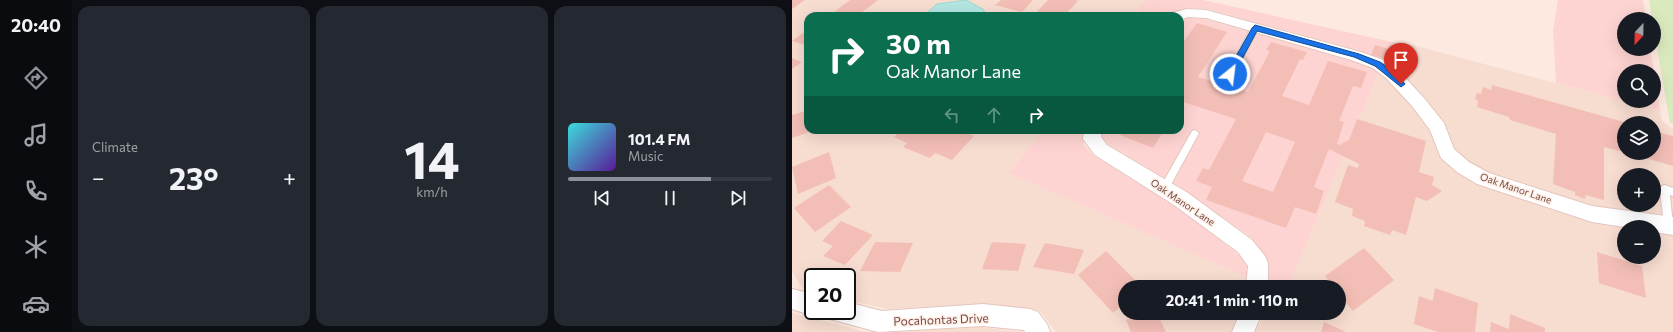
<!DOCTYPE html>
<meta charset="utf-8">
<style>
body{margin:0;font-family:Commissioner,sans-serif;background:#242831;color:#f1f3f6;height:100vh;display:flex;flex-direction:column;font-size:15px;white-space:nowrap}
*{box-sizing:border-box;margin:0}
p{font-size:13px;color:#9ea1a6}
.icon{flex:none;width:22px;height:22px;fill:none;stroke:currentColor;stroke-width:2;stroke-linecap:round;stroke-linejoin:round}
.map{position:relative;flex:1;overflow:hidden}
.sheet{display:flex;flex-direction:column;gap:6px;padding:6px;background:#0d0f14;width:720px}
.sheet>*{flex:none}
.guide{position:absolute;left:12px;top:12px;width:380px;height:122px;border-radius:12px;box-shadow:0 4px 16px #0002;background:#0b6e4f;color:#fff;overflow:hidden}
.needle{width:26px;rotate:202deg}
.tools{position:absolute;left:825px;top:12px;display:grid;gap:8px}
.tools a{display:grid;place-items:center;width:44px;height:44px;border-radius:50%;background:#171b24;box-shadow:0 4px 16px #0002;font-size:20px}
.speed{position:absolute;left:12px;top:268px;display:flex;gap:8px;font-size:20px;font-weight:700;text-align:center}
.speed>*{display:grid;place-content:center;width:52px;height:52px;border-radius:50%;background:#171b24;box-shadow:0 4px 16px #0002;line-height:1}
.speed .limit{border:2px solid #111;border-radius:6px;background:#fff;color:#111}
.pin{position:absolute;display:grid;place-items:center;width:34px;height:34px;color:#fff;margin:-41px -17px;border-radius:50% 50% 50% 0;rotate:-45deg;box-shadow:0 0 4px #0007}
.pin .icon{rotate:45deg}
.me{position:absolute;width:44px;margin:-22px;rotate:29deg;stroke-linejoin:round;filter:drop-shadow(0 0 3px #0008)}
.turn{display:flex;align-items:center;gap:14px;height:84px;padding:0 16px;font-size:18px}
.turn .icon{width:52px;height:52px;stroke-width:2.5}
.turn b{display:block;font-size:28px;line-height:34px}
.lanes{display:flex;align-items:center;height:38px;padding:0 16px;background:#0003;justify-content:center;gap:20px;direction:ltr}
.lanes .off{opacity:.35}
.big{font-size:30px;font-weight:700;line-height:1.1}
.sheet .tile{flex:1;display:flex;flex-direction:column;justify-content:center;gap:6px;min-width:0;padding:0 14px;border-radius:12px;background:#242831}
.sheet .dial{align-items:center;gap:0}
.dial b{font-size:52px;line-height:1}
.song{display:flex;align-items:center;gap:12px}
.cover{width:48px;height:48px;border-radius:6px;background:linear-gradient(135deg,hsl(180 70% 55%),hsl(270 70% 35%))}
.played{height:4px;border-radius:2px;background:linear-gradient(90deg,#8c9099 70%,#363941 70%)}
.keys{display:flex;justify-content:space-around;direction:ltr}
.heat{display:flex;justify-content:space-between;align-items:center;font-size:22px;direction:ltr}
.sheet .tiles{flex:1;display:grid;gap:6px;grid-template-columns:repeat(3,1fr)}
.trip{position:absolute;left:326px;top:280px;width:228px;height:40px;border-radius:20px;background:#171b24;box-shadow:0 4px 16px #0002;font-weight:700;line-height:40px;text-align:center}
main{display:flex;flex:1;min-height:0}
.tabs{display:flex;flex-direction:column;width:72px;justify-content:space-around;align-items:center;background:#090b0e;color:#9ea1a6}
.tabs .icon{width:28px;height:28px}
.tabs .current{color:#8c9099}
.tabs b{font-size:18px;color:#f1f3f6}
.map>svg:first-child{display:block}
</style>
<main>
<nav class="tabs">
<b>20:40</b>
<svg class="icon current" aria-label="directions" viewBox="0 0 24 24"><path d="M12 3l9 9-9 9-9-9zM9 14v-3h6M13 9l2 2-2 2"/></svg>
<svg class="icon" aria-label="music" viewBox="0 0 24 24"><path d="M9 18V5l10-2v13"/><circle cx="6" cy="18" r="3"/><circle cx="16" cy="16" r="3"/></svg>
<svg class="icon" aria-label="phone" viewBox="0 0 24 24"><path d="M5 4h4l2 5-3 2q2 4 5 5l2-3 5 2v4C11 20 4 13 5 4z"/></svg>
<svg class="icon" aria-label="climate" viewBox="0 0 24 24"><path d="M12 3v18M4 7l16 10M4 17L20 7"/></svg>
<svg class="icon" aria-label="car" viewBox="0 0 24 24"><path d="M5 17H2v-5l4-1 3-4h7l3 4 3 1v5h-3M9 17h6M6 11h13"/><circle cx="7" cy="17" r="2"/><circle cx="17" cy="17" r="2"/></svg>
</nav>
<section class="sheet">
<div class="tiles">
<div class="tile"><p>Climate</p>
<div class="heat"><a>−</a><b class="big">23°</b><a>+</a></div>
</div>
<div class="tile dial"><b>14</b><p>km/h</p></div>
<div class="tile">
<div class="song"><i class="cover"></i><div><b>101.4 FM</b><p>Music</p></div></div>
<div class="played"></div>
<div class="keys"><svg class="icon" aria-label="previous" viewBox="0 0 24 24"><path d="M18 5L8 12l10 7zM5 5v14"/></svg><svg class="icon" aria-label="pause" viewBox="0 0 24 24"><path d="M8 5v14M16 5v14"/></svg><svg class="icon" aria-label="next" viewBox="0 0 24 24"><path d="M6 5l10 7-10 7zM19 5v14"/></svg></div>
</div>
</div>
</section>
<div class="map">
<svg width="881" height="332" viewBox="0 0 881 332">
<rect width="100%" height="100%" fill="#fde9df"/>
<path fill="#f7dcd0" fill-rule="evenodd" d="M0,0h353l-12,16h-148l-1,-6 -47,-6 -14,12h-115v114h235l-34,43 239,105 -1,9h-122v26h115l-9,19h-175l-16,-21 -5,-2 -48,-5 -99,5 -41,-9v-23h-34v15l-10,-3 -11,-18z
M600,42l19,4 2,-1 247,66 2,10 11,8v88l-82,-11 -105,-35 -18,-9 -13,-12 -11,-25 -60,-64zM832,123h30v30h-30zM832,175h30v30h-30z
M587,72l8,6 24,27 19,25 11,28 18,16 23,12 110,37 32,4v30h30v-26l19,3v98h-418l5,-8 2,-11h77v-26h-51z
M0,313l75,19h-75z
M187,327l41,5h-117z"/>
<path fill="#fed4d2" d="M353,0h58l189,42 -8,19 -26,-11 -150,-41 -19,-1 -16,4 -6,4h-34z
M766,0h85l3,19h-22v30h26l4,22h-30v30h30v-30l6,40 -104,-28 -3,-53z
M396,18l16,1 149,42 21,8 5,3 -91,215h-20v-24l-2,-6 -14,-19 -65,-46 -79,-48 -7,-8v-6h79v-110z
M251,130h41l-1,10 1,5 10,11 81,50 63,48 10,13v11l-239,-105z"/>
<path fill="#dbeabe" d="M857,0h24v123h-3l-16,-92v-12h-2z"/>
<path fill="#b3e6e1" stroke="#99d8d2" d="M174,0l18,10 1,6h-62l14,-12z"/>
<path fill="#f3beb6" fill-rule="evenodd" d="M0,0h13l-13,9z
M58,0h28l-21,16h-11l-12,-4z
M209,0h32l-11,12 -27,-7z
M256,0h28l2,1 -14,15h-31z
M405,23l30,9 -29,45 50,15 22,-41 -4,-1 5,-8 36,10 -4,8 -3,-1 -18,37 27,9 19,-44 39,11 -6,16 -8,-2 -14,35 5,1 -7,22 2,1 10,-5 8,-21 69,22 -7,31 15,5 -2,8 10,6 -15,10 -11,-4 -10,38 -14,-5 -2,5 -26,-9 1,-5 -13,-5 1,-7 -18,-7 13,-37 10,3 1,-4 -30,-15 -15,38 10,4 -8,23 -21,-7 -9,21 -80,-28 6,-13 -16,-6 7,-13 6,2 27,-51 -53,-17 -3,4v-59zM474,132l29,10 -22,50 -31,-11z
M16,29v14l-3,2 -13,-4z
M583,45l38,11 -3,10 -39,-11z
M0,58l10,4 -10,7z
M700,85l132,37v30l-20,-5v53l-18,-5 -1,4 -10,-4v-3l-22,-8 3,-50 -46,-14 -1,-3 -32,-10 1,-7 -3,-1 2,-6 4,1 2,-7 8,3z
M16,110v20h7l-23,8v-23z
M110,130h42l8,3 3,-3h3l16,6 -22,24 -17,-7 -5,5 -27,-11 4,-4 -13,-6z
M332,130h40l-11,18 -33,-13z
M862,131l19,5v30l-45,-13h26z
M37,152l7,26 -38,16 -6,-27z
M37,185l22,22 -36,25 -21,-24z
M49,221l32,14 -28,30 -22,-9 10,-10 -11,-5z
M83,242l38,1 -13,29 -40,-1z
M200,242l34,2 -8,27 -36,-2z
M253,243l39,7 -10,24 -41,-7z
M572,248l30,32 -41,31 -14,-17v-7h-6l-8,-11z
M314,251l36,36h-17v15l-12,11 -35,-38z
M805,252l45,14 4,32 -47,-15z
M643,288l43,15 -3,29h-37l-24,-8 5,-28 14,5z
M346,313h19l9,19h-35l-5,-12z
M718,314l35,14v4h-55l1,-10 18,7z
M532,322l22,10h-25z"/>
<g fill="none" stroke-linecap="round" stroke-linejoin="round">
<defs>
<path id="service" d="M460,26h3l4,2 -26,48h-6l-1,-2z
M403,130l4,3 -32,59 -3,1 -3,-1 -2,-3 2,-3 31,-55z
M873,185l8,3v8l-3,-1 3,32 -4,2 -3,-1 -2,-3 -4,-36 2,-3z"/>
<path id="minor" d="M395,9l19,1 155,42 22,8 16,11 25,27 20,25 10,26 15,13 20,11 103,33 81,11v18l-19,-3v-5h-30l-32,-5 -115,-38 -20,-12 -16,-14 -11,-28 -18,-24 -25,-27 -14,-11 -22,-8 -145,-42 -18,-1 -8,3v-4h-10l2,-3z
M292,130h18l-1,7 6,8 81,48 64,47 13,16 3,7v24h-22l2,-21 -10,-14 -64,-47 -79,-50 -12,-16z
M0,289l21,5v17h8v2l-8,3 -21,-7z
M55,302l35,9 101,-7 47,5 8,3 9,12 3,8h-25l-1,-2 -41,-4 -105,6 -48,-13 -3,-8h20z
M448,313h22l-8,19h-22z"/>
</defs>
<use href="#service" stroke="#e3c5be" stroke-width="2"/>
<use href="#minor" stroke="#e3c5be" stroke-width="2"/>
<use href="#service" fill="#fff" fill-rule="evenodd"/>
<use href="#minor" fill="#fff" fill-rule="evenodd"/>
</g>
<path fill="#1a73e8" stroke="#114b97" d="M463,25l104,29 21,8 16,11 9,11 -4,3 -26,-21 -21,-9 -97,-26 -24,45h-6l-1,-2 26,-46z"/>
<g text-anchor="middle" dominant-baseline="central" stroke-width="3" stroke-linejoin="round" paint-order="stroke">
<g font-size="10" fill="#744b46" stroke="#ffefe6">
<text transform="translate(724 188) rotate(19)">Oak Manor Lane</text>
<text transform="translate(391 202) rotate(34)">Oak Manor Lane</text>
</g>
<g font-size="12" fill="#744b46" stroke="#ffefe6">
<text transform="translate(149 319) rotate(-2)">Pocahontas Drive</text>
</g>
</g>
</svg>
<div class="tools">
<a><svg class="needle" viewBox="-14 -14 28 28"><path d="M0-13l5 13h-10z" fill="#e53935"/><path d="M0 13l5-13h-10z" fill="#9ea1a6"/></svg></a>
<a><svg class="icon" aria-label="search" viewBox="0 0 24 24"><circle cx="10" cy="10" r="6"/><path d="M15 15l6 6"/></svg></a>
<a><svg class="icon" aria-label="layers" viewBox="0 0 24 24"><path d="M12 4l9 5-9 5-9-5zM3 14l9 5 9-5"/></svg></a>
<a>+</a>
<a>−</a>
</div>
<div class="speed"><div class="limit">20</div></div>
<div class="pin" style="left:609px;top:84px;background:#d93025"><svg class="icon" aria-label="arrive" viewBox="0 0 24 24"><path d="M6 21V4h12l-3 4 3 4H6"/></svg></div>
<svg class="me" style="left:438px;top:74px" viewBox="-20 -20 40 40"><circle r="17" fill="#1a73e8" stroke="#fff" stroke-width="3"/><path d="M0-11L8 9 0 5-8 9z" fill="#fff"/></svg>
<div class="trip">20:41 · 1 min · 110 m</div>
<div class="guide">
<div class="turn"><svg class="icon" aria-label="right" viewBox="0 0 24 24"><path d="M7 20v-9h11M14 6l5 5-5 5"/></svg><div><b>30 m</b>Oak Manor Lane</div></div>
<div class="lanes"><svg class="icon off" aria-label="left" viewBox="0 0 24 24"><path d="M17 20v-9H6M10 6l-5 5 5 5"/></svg><svg class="icon off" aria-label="ahead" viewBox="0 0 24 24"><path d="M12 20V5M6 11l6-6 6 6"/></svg><svg class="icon" aria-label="right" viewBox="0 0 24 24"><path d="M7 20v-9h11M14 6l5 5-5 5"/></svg></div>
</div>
</div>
</main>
